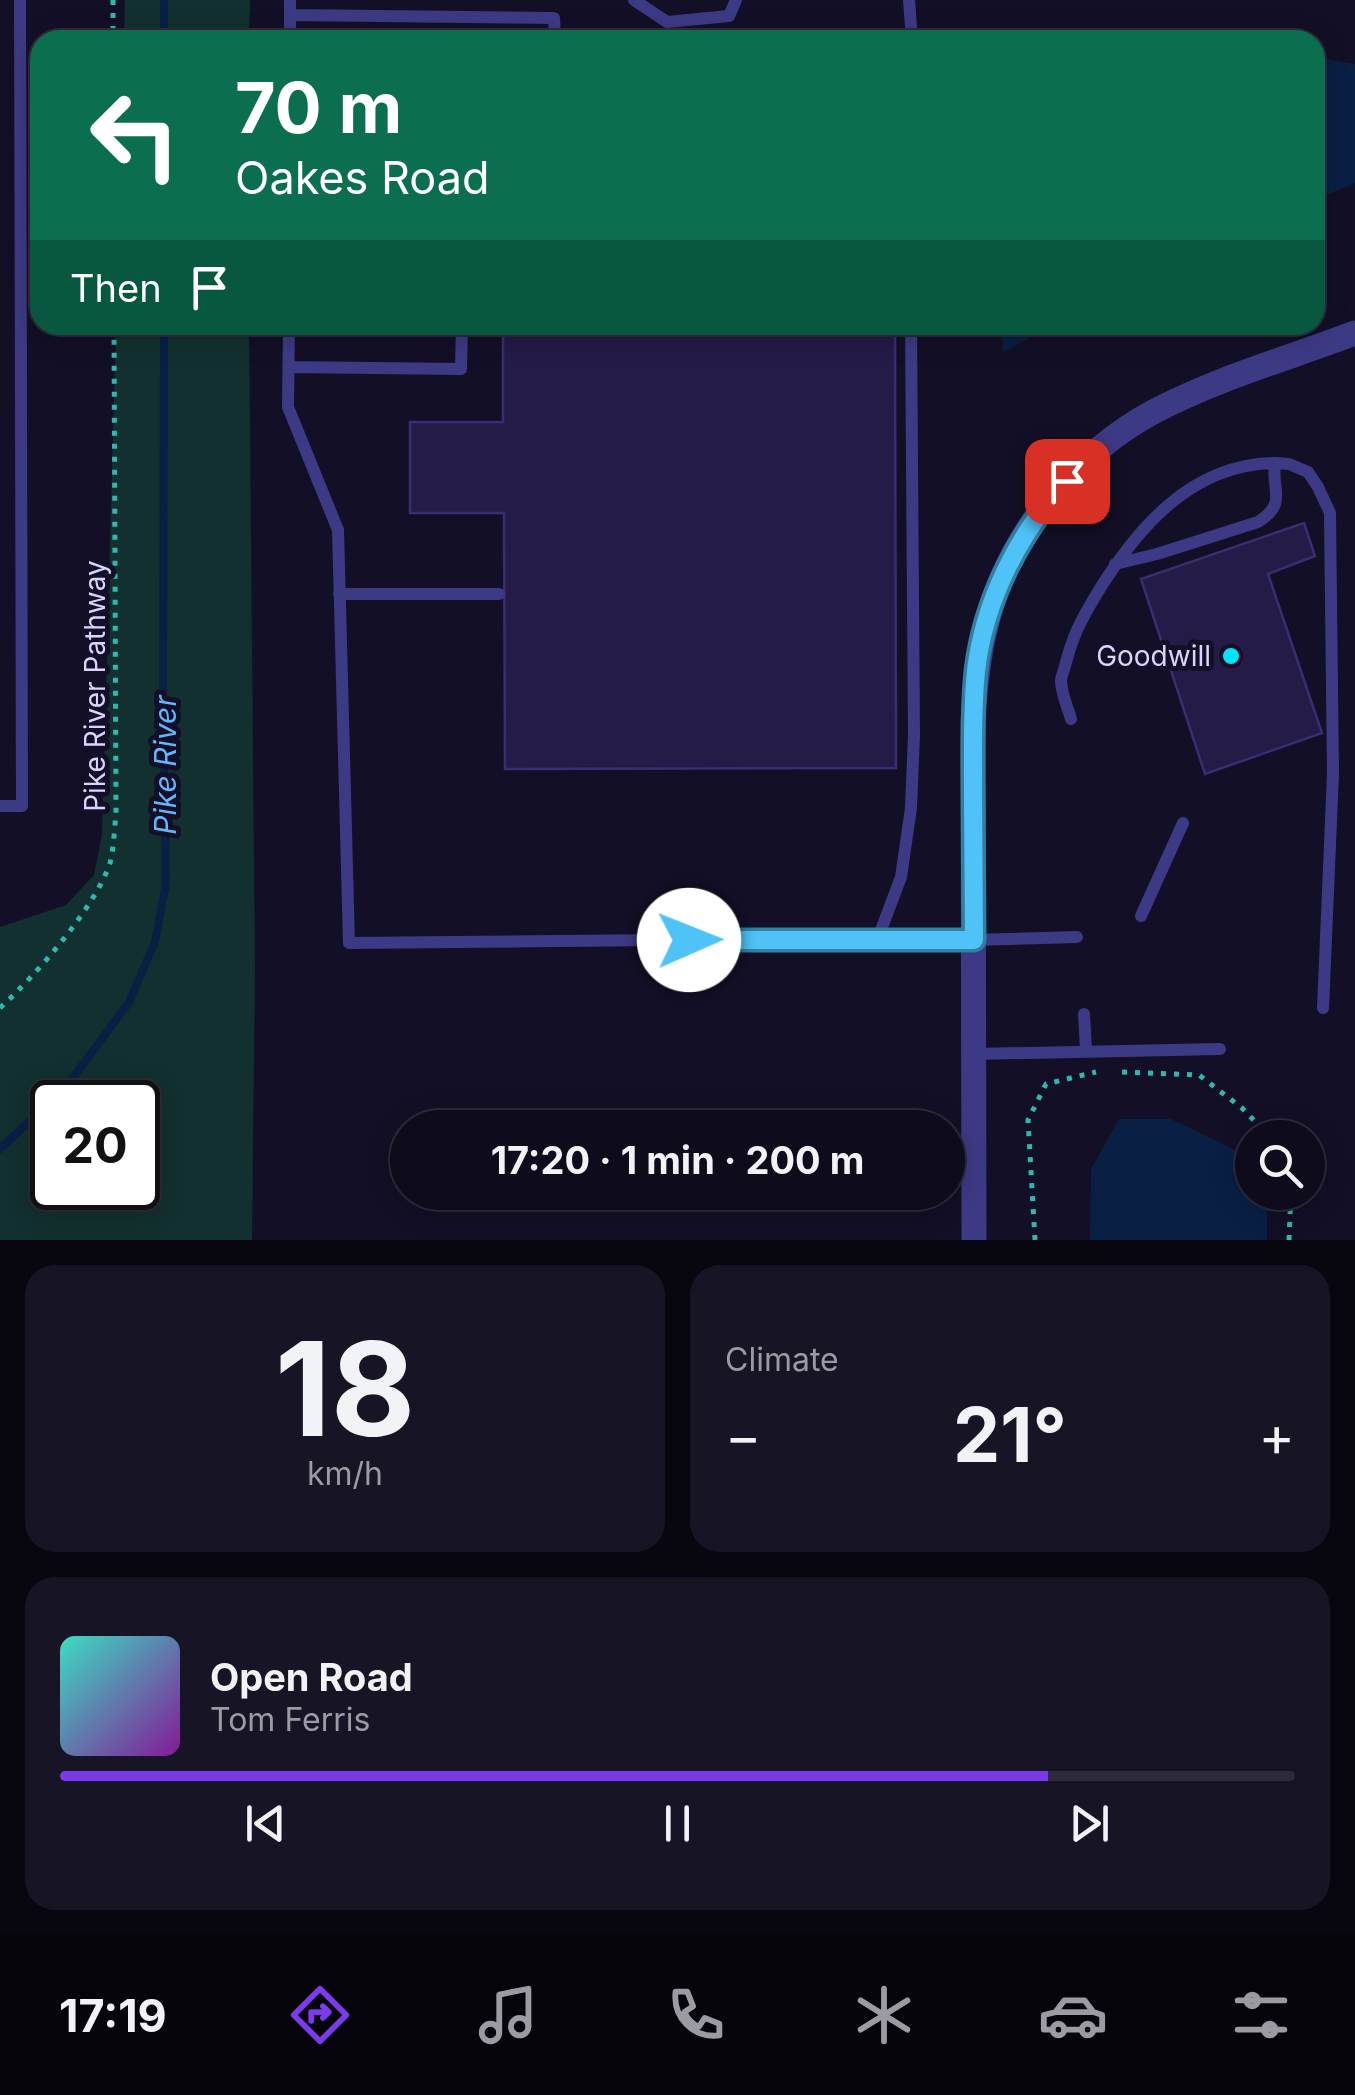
<!DOCTYPE html>
<meta charset="utf-8">
<style>
body{margin:0;font-family:Inter,sans-serif;background:#171425;color:#f1f3f6;height:100vh;display:flex;flex-direction:column;font-size:38px;white-space:nowrap}
*{box-sizing:border-box;margin:0}
p{font-size:32px;color:#9b9ba3}
.icon{flex:none;width:55px;height:55px;fill:none;stroke:currentColor;stroke-width:2;stroke-linecap:round;stroke-linejoin:round}
.map{position:relative;height:1240px;overflow:hidden}
.details{display:flex;flex-direction:column;gap:25px;padding:25px;background:#08060f;flex:1}
.details>*{flex:none}
.top-card{position:absolute;left:30px;top:30px;width:1295px;height:305px;border-radius:30px;box-shadow:0 5px 25px #0003,0 0 0 2px #2e2b3b;background:#0b6e4f;color:#fff;overflow:hidden}
.buttons{position:absolute;left:1235px;top:1120px;display:grid;gap:20px}
.buttons a{display:grid;place-items:center;width:90px;height:90px;border-radius:50%;background:#0e0b1c;box-shadow:0 5px 25px #0003,0 0 0 2px #2e2b3b;font-size:50px}
.speed{position:absolute;left:30px;top:1080px;display:flex;gap:20px;font-size:50px;font-weight:700;text-align:center}
.speed>*{display:grid;place-content:center;width:130px;height:130px;border-radius:50%;background:#0e0b1c;box-shadow:0 5px 25px #0003,0 0 0 2px #2e2b3b;line-height:1}
.speed .limit{border:5px solid #111;border-radius:15px;background:#fff;color:#111}
.pin{position:absolute;display:grid;place-items:center;width:85px;height:85px;color:#fff;margin:-42px;border-radius:20px;box-shadow:0 5px 15px #0006}
.me{position:absolute;width:110px;margin:-55px;rotate:89deg;stroke-linejoin:round;filter:drop-shadow(0 0 8px #0008)}
.turn{display:flex;align-items:center;gap:35px;height:210px;padding:0 40px;font-size:45px}
.turn .icon{width:130px;height:130px;stroke-width:2.5}
.turn b{display:block;font-size:70px;line-height:85px}
.then{display:flex;align-items:center;height:95px;padding:0 40px;background:#0003;gap:20px;font-size:38px}
.big{font-size:75px;font-weight:700;line-height:1.1}
.details .card{flex:1;display:flex;flex-direction:column;justify-content:center;gap:15px;min-width:0;padding:0 35px;border-radius:30px;background:#171425}
.details .dial{align-items:center;gap:0}
.dial b{font-size:130px;line-height:1}
.song{display:flex;align-items:center;gap:30px}
.cover{width:120px;height:120px;border-radius:15px;background:linear-gradient(135deg,hsl(170 70% 55%),hsl(290 70% 35%))}
.played{height:10px;border-radius:5px;background:linear-gradient(90deg,#7c3aed 80%,#2e2b3b 80%)}
.keys{display:flex;justify-content:space-around;direction:ltr}
.heat{display:flex;justify-content:space-between;align-items:center;font-size:55px;direction:ltr}
.details .tiles{flex:1;display:grid;gap:25px;grid-template-columns:1fr 1fr}
.card:last-child{grid-column:span 2}
.trip{position:absolute;left:390px;top:1110px;width:575px;height:100px;border-radius:50px;background:#0e0b1c;box-shadow:0 5px 25px #0003,0 0 0 2px #2e2b3b;font-weight:700;line-height:100px;text-align:center}
.menu{display:flex;height:160px;justify-content:space-around;align-items:center;background:#06040b;color:#9b9ba3}
.menu .icon{width:70px;height:70px}
.menu .current{color:#7c3aed}
.menu b{font-size:45px;color:#f1f3f6}
.map>svg:first-child{display:block}
</style>
<div class="map">
<svg width="1355" height="1240" viewBox="0 0 1355 1240">
<rect width="100%" height="100%" fill="#130f26"/>
<path fill="#12302f" fill-rule="evenodd" d="M125,0h125l-1,40h-125z
M116,325h133l6,644 -3,271h-252v-313l66,-22 28,-30 8,-41zM52,1102h86v86h-86z"/>
<path fill="#0a1f44" d="M1315,57l40,7v119l-40,17z
M1001,325h50l-48,28z
M1119,1119h52l81,39v34l15,1v47h-177l1,-71z"/>
<g fill="none" stroke-linecap="round" stroke-linejoin="round">
<path stroke="#0a1f44" stroke-width="8" d="M164,0v40
M0,1149l67,-63 62,-84 26,-60 11,-58 -3,-187 1,-372"/>
</g>
<path fill="#241b47" stroke="#3b2d73" stroke-width="2.5" d="M503,325h392l1,443 -391,1 -1,-256h-94v-91h93z
M1304,523l11,33 -47,18 54,159 -117,41 -64,-195z"/>
<g fill="none" stroke-linecap="round" stroke-linejoin="round">
<path stroke="#2fb8b0" stroke-width="5" stroke-dasharray="5 8" stroke-linecap="butt" d="M113,0v40
M0,1008c35,-32 95,-100 110,-145 4,-15 4,-33 6,-48l-2,-490
M1122,1072l77,3 43,33 29,30
M1035,1240l-7,-120 18,-36 50,-12
M1289,1240l2,-48"/>
<path stroke="#3d3a85" stroke-width="12" d="M634,0l33,22 62,-6 7,-16
M909,0l3,40
M290,15l264,3 1,22
M290,40v-40
M289,325l-1,82 50,123 11,413 529,-5 96,2 103,-3
M289,367l172,2 1,-44
M1115,564l42,-10 101,-32c30,-19 13,-31 17,-59l14,1 19,8 10,15 12,26 3,261 -10,234
M339,594h160
M1071,719c-3,-11 -10,-26 -10,-38 0,-5 3,-10 4,-15 8,-31 15,-44 31,-71 41,-67 95,-131 179,-132
M0,806h22l-2,-806
M1141,916l42,-93
M878,938l23,-61 10,-69 3,-73 -3,-410
M1084,1014l2,36
M974,1054l246,-5"/>
<path stroke="#3d3a85" stroke-width="25" d="M974,1240l-1,-519c2,-34 5,-66 14,-99 22,-87 89,-169 168,-211 63,-33 134,-53 200,-78"/>
</g>
<g fill="none" stroke-linecap="round" stroke-linejoin="round">
<defs>
<path id="route" d="M689,940h285c0,-52 -1,-103 -1,-154 0,-38 -1,-77 3,-115 8,-70 43,-139 91,-190"/>
</defs>
<use href="#route" stroke="#337fa1" stroke-width="25"/>
<use href="#route" stroke="#4fc3f7" stroke-width="18"/>
</g>
<circle fill="#00e5ff" stroke="#130f26" stroke-width="4" cx="1231" cy="656" r="10"/>
<g text-anchor="middle" dominant-baseline="central" stroke-width="10" stroke-linejoin="round" paint-order="stroke">
<g font-size="28" fill="#d9d4ff" stroke="#130f26" text-anchor="end">
<text x="1211" y="656">Goodwill</text>
</g>
<g font-size="28" fill="#d9d4ff" stroke="#130f26">
<text transform="translate(95 686) rotate(-90)">Pike River Pathway</text>
</g>
<g font-size="30" font-style="italic" fill="#62b6ff" stroke="#130f26">
<text transform="translate(165 765) rotate(-90)">Pike River</text>
</g>
</g>
</svg>
<div class="buttons">
<a><svg class="icon" aria-label="search" viewBox="0 0 24 24"><circle cx="10" cy="10" r="6"/><path d="M15 15l6 6"/></svg></a>
</div>
<div class="speed"><div class="limit">20</div></div>
<div class="pin" style="left:1067px;top:481px;background:#d93025"><svg class="icon" aria-label="arrive" viewBox="0 0 24 24"><path d="M6 21V4h12l-3 4 3 4H6"/></svg></div>
<svg class="me" style="left:689px;top:940px" viewBox="-20 -20 40 40"><circle r="19" fill="#fff"/><path d="M0-13L10 11 0 6-10 11z" fill="#4fc3f7"/></svg>
<div class="trip">17:20 · 1 min · 200 m</div>
<div class="top-card">
<div class="turn"><svg class="icon" aria-label="left" viewBox="0 0 24 24"><path d="M17 20v-9H6M10 6l-5 5 5 5"/></svg><div><b>70 m</b>Oakes Road</div></div>
<div class="then">Then<svg class="icon" aria-label="arrive" viewBox="0 0 24 24"><path d="M6 21V4h12l-3 4 3 4H6"/></svg></div>
</div>
</div>
<section class="details">
<div class="tiles">
<div class="card dial"><b>18</b><p>km/h</p></div>
<div class="card"><p>Climate</p>
<div class="heat"><a>−</a><b class="big">21°</b><a>+</a></div>
</div>
<div class="card">
<div class="song"><i class="cover"></i><div><b>Open Road</b><p>Tom Ferris</p></div></div>
<div class="played"></div>
<div class="keys"><svg class="icon" aria-label="previous" viewBox="0 0 24 24"><path d="M18 5L8 12l10 7zM5 5v14"/></svg><svg class="icon" aria-label="pause" viewBox="0 0 24 24"><path d="M8 5v14M16 5v14"/></svg><svg class="icon" aria-label="next" viewBox="0 0 24 24"><path d="M6 5l10 7-10 7zM19 5v14"/></svg></div>
</div>
</div>
</section>
<nav class="menu">
<b>17:19</b>
<svg class="icon current" aria-label="directions" viewBox="0 0 24 24"><path d="M12 3l9 9-9 9-9-9zM9 14v-3h6M13 9l2 2-2 2"/></svg>
<svg class="icon" aria-label="music" viewBox="0 0 24 24"><path d="M9 18V5l10-2v13"/><circle cx="6" cy="18" r="3"/><circle cx="16" cy="16" r="3"/></svg>
<svg class="icon" aria-label="phone" viewBox="0 0 24 24"><path d="M5 4h4l2 5-3 2q2 4 5 5l2-3 5 2v4C11 20 4 13 5 4z"/></svg>
<svg class="icon" aria-label="climate" viewBox="0 0 24 24"><path d="M12 3v18M4 7l16 10M4 17L20 7"/></svg>
<svg class="icon" aria-label="car" viewBox="0 0 24 24"><path d="M5 17H2v-5l4-1 3-4h7l3 4 3 1v5h-3M9 17h6M6 11h13"/><circle cx="7" cy="17" r="2"/><circle cx="17" cy="17" r="2"/></svg>
<svg class="icon" aria-label="filters" viewBox="0 0 24 24"><path d="M4 7h16M4 17h16"/><circle cx="9" cy="7" r="2"/><circle cx="15" cy="17" r="2"/></svg>
</nav>
